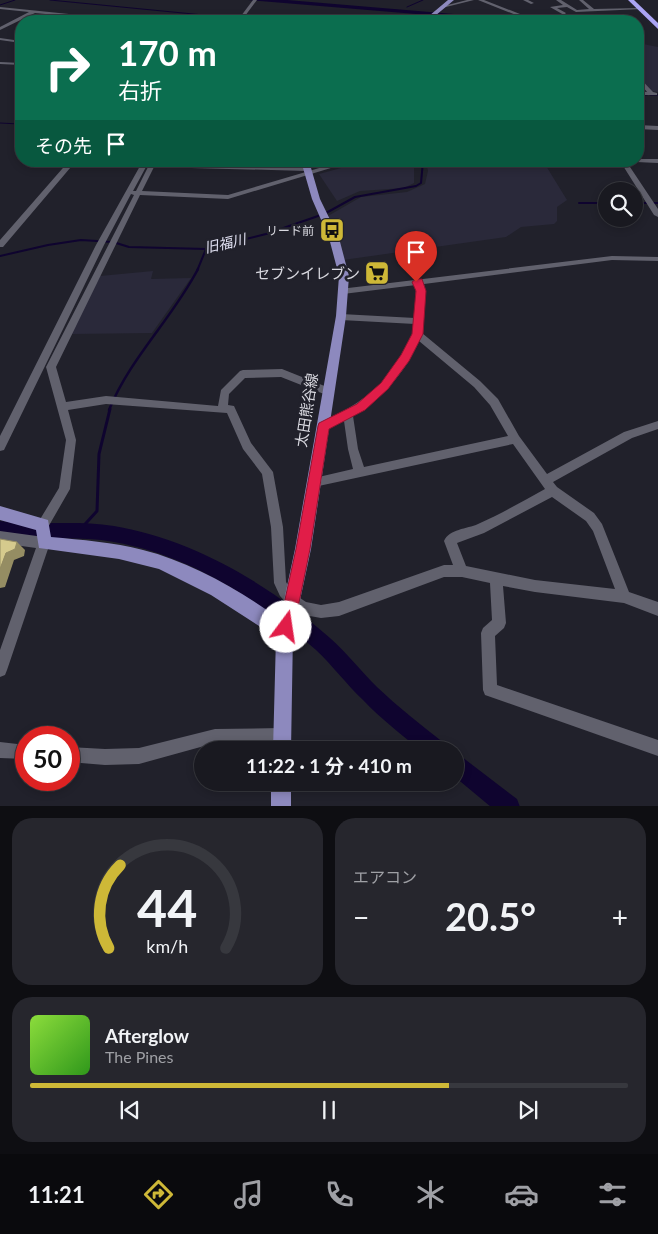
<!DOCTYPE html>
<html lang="ja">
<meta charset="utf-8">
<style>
body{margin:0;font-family:Lato,"Noto Sans JP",sans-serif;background:#26262d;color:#f1f3f6;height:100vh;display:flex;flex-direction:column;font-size:19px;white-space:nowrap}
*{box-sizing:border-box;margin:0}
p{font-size:16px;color:#9fa0a5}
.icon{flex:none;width:28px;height:28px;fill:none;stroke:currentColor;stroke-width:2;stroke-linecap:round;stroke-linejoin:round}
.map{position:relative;height:806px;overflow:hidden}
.side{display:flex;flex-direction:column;gap:12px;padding:12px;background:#0e0e12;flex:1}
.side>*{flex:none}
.hud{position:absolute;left:15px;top:15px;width:629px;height:152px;border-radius:20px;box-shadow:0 2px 8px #0003,0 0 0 1px #37383e;background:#0b6e4f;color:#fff;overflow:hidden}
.buttons{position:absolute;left:598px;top:182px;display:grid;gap:10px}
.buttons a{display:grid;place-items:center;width:45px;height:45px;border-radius:50%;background:#191920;box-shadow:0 2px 8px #0003,0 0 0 1px #37383e;font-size:25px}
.speed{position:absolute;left:15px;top:726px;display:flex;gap:10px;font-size:25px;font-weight:700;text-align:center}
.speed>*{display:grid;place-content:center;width:65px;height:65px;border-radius:50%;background:#191920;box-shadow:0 2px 8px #0003,0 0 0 1px #37383e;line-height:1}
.speed .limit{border:8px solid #d22;background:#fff;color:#111}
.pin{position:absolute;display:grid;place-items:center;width:42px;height:42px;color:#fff;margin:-51px -21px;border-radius:50% 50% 50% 0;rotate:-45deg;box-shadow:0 0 5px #0007}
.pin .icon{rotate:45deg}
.me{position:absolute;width:55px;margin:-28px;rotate:14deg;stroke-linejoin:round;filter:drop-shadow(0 0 4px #0008)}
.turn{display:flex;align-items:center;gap:18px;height:105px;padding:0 20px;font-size:22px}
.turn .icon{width:65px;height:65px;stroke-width:2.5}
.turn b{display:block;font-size:35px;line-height:42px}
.then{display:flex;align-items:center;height:48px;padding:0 20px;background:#0003;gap:10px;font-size:19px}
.big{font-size:38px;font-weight:700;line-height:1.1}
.side .card{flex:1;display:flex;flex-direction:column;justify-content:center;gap:8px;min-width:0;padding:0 18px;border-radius:20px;background:#26262d}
.side .dial{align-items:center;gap:0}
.dial svg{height:130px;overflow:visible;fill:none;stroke:#37383e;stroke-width:7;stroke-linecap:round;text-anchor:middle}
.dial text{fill:#f1f3f6;stroke:none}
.song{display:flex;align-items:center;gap:15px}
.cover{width:60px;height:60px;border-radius:8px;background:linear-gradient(135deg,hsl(90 70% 55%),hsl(110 70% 35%))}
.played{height:5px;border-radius:2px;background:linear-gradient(90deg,#ceb837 70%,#37383e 70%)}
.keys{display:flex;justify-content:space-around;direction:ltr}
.heat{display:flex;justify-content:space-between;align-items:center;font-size:28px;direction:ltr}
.side .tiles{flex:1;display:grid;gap:12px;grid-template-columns:1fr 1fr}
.card:last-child{grid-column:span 2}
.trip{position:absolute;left:194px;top:741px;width:270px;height:50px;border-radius:25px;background:#191920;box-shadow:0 2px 8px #0003,0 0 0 1px #37383e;font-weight:700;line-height:50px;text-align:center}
.tab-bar{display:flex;height:80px;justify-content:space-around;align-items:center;background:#0a0a0d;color:#9fa0a5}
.tab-bar .icon{width:35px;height:35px}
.tab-bar .selected{color:#ceb837}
.tab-bar b{font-size:22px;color:#f1f3f6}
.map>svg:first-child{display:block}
</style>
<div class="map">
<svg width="658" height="807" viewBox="0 0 658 807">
<rect width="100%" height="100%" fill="#21212b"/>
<path fill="#2a293a" d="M638,43l20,4v45l-6,-1 -14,-15z
M353,161h61v22l-10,5 -44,3 -23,10 -18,-27 22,-6z
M426,161h117l24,39 -10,7v14l-3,3 -33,3 -15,10 -163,23 -15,-44 33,-19 46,-5 18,-8 3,-13z
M153,271l-2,8 40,-1 -39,55 -81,1 29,-58z"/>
<path fill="#0f042f" d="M248,0h39l251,21h-38z"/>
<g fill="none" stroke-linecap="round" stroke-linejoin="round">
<path stroke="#0f042f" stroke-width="1" d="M50,0l184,18
M0,5l15,-5
M407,7l16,-7
M393,21l9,-4
M638,95h9
M650,95h8
M0,123l19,1"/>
<path stroke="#0f042f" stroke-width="2" d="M579,203h27
M634,203h24
M326,213l29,-16 61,-11 5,-3 2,-22
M0,256l48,-11 33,-5 32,2 16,5 77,2 60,-15 55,-19
M197,271l9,-22"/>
<path stroke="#0f042f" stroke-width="2.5" d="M109,410c21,-52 63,-91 89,-141"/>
<path stroke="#0f042f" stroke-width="3" d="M77,533l20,-22 2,-57 11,-45"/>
<path fill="#0f042f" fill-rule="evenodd" d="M0,521c38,5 76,-1 114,5 79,13 156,59 216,112 17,15 31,33 47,49 21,20 44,38 67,56l3,7h-27c-19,-16 -40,-32 -57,-50 -17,-16 -30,-34 -47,-50 -56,-50 -127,-95 -202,-108 -38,-7 -76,-1 -114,-5z
M455,753l7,4 55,42 3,8h-29l-36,-30z"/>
<path fill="#61616d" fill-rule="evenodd" d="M253,0h4l-15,20h-4z
M467,0h7l-32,8 -2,-1z
M478,0h6l41,16 -4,1z
M523,0h5l6,3 -3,1z
M556,0h5l16,10 12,-1 -10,-9h4l11,9 46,-1 2,1 -66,3 -9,-5 -10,1 9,5 -2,2 -14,-8 13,-2z
M0,7l128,13 2,1h-12l-83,-8 -35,17v-3l29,-15 -29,-3z
M251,15l54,5 2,1 -55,-4 -6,4h-4z
M341,16l4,1 -3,4h-4z
M0,38l21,3v2l-21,-3z
M0,62l21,1v2l-21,-1z
M638,76l15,16 4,1v2h-19v-4l9,1 -9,-11z
M638,125l20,1v4l-20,-1z
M638,159h20v4l-22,-1 -1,-1h3z
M69,161h7l-73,86h-3v-7z
M109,161l33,2 1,-2h6l-1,2h2l1,-2h6l-1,2 151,4 3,2 -3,2 -153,-4 -12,24 86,4 115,-34h11l-126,38 -88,-4 -84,172 10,35 40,-6 112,10 3,-16 19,-19 3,-1 39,-1 50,20 2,3 -5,4 -48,-19 -36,1 -16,16 -1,11 6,1 17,37 22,29 10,55 3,55 3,5 5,7 12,8 15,3 18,-3 105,-37h9l-9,-24c5,-12 23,-12 34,-17 23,-10 45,-23 67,-35l-32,-45 -199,43 -4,-2 -2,-3 2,-3 43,-10 -5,-20 -4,-28 -21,9 -4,-1 -1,-3 1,-3c39,-15 91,-54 96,-99l-74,-4 -4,-3 4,-3 74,4 1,-33 -73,9 -4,-3 1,-2 272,-33 46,1v4l-46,-1 -188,24 1,11 -3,38 58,48 18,18 21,37 28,38 77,-42 34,-11v8l-26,9 -79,44 4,5 37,26 8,11 27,68 29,10v14l-34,-13 -89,-11 -32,-6 3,37 -2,5 -9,8 2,49 161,55v16l-173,-61 -2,-5 -2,-57 2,-5 9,-8 -2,-37 -28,-6h-18l-105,39 -18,2 -17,-3 -12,-6 -12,-13 -6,-13 -3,-56 -9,-53 -19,-25 -16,-36 -121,-9 -38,6 8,30 -6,49 -23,40 -4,1 -4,-1 -2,-4 2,-4 20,-33 7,-48 -20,-73 88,-172 -3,-1 -27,51 -100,205 -4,1v-15l96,-191 44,-79zM146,167h2l-12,24h-3zM419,341l55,46 16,18 18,31 -144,31 -6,-18 -5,-33c29,-18 53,-44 66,-75zM552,497l34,24 7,10 22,58 -80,-9 -69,-14 -9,-23 27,-10z
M620,161h6l32,48v8l-4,-2z
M0,531l44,6 4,2 2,4 -43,127 -2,5 -5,2v-27l36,-102 -36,-5z
M282,728l5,2 2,5 -2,5 -5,2 -67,1 -76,21 -34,1 -36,-3v-15l36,2 34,-1 76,-19z
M0,742l26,3v14l-26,-1z"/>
<path fill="#8d89be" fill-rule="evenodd" d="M448,0h6l-25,21h-6z
M301,161h8l11,38 19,39 10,38 -3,40 -35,233 -18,84 -2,117h-18l3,-113 -65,-42 -52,-26 -40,-10 -80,-11 -3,-18 -36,-10v-14l48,14 3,17c31,3 62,5 92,13 48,12 96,40 137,69l15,-70 41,-233 3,-40 -10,-38 -17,-39z
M271,782h20v25h-20z"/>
<path fill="#aaa4f4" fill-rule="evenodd" d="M628,0h6l24,23v6z"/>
</g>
<path fill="#958d63" d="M17,542l8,8 -1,6 -10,4 -9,27 -5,1v-19l6,-16z"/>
<path fill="#d5ca8d" stroke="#958d63" d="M0,539l17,3 -2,7 -9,4 -6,16z"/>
<path fill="#e11d48" stroke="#92132f" d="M416,279h6l4,12 -3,43 -14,27 -21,28 -23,21 -36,19 -19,120 -16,78 -2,5 -6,2 -5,-2 -2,-5 17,-78 22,-123 1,-3 38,-19 24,-21 20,-28 11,-21 4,-43 -4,-9z"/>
<defs>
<symbol id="bus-square" viewBox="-11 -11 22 22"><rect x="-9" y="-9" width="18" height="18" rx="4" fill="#ceb837" stroke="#21212b"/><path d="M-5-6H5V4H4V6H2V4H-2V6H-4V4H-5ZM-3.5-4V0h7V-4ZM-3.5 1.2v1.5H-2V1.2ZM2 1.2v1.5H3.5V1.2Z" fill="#111"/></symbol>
<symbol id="supermarket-square" viewBox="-11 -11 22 22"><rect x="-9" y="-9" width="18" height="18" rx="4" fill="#ceb837" stroke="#21212b"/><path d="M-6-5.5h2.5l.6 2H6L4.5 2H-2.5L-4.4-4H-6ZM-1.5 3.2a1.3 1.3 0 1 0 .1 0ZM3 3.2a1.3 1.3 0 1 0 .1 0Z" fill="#111"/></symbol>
</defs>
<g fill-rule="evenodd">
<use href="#bus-square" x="318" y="216" width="28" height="28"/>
<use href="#supermarket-square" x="363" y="259" width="28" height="28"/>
</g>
<g text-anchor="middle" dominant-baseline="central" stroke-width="5" stroke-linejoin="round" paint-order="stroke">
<g font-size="12" fill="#d9d9e0" stroke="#21212b" text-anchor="end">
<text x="314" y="230">リード前</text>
</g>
<g font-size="14" font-style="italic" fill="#e2e2f3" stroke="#21212b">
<text transform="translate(225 243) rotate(-13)">旧福川</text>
</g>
<g font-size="15" fill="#d9d9e0" stroke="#21212b" text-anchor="end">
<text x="360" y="273">セブンイレブン</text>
</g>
<g font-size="15" fill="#d9d9e0" stroke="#21212b">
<text transform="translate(306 410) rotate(-81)">太田熊谷線</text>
</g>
</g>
</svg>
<div class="buttons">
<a><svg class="icon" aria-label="search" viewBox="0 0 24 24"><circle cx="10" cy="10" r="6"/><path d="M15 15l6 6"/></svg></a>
</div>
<div class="speed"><div class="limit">50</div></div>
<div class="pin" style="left:416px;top:282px;background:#d93025"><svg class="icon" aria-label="arrive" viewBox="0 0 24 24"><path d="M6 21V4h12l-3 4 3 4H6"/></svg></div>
<svg class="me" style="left:286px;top:627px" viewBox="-20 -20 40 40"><circle r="19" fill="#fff"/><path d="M0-13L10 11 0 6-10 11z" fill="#e11d48"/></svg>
<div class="trip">11:22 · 1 分 · 410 m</div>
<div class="hud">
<div class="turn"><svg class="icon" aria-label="right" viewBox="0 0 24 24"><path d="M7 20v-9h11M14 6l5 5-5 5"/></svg><div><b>170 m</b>右折</div></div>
<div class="then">その先<svg class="icon" aria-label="arrive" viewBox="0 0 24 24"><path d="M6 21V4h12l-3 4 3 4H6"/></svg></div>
</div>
</div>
<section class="side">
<div class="tiles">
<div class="card dial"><svg viewBox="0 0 100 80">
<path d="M14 69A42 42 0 1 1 86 69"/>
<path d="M14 69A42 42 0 0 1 21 18" stroke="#ceb837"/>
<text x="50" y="56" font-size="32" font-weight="700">44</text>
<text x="50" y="72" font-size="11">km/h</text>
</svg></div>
<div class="card"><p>エアコン</p>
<div class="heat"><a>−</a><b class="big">20.5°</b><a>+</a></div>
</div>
<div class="card">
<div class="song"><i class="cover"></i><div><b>Afterglow</b><p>The Pines</p></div></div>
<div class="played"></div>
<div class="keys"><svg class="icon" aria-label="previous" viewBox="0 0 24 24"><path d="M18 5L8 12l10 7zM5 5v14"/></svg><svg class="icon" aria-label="pause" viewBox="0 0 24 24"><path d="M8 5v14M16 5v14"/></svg><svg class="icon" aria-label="next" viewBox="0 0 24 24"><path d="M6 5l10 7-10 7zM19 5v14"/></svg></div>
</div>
</div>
</section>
<nav class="tab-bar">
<b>11:21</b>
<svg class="icon selected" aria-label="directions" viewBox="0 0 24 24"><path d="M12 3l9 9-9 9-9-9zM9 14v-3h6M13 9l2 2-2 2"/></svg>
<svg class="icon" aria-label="music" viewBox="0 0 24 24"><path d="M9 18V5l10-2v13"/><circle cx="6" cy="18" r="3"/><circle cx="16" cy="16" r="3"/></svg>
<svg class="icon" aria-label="phone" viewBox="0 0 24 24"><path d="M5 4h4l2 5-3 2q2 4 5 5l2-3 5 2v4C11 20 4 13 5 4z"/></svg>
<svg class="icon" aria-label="climate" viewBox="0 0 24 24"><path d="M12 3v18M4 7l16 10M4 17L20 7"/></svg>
<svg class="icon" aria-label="car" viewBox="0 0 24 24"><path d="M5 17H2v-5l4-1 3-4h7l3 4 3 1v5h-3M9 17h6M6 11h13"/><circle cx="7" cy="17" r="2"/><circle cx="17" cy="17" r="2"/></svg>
<svg class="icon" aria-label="filters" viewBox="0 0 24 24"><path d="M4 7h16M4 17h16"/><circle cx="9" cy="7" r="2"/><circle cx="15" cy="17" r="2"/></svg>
</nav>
